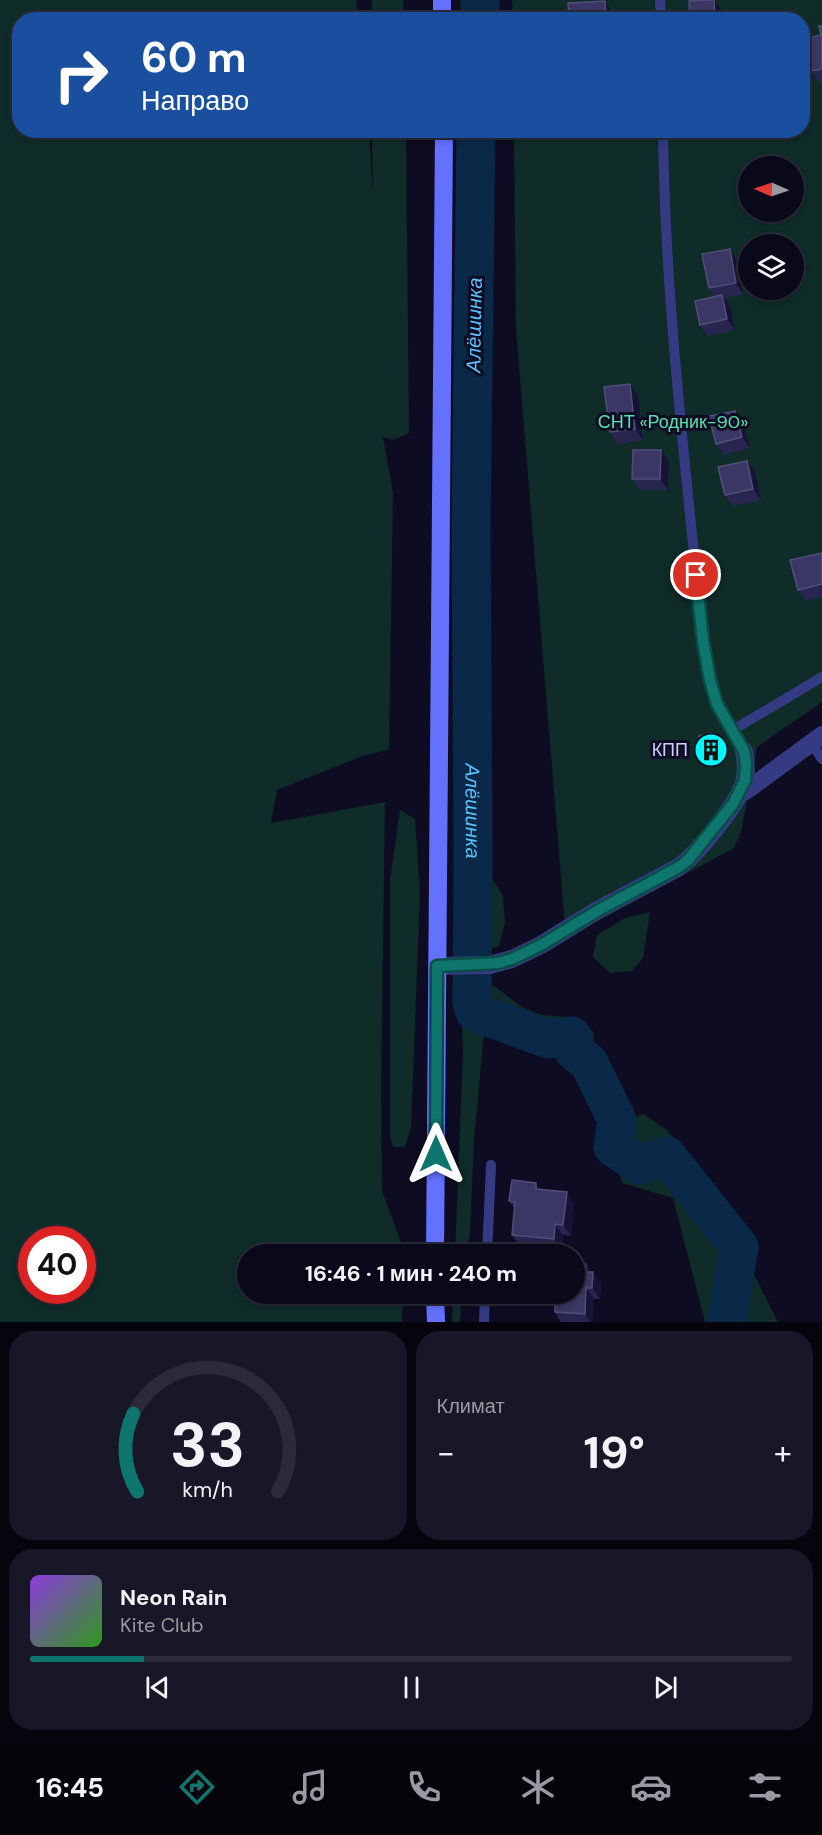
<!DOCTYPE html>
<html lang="ru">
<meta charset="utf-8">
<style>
body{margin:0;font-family:"DM Sans",sans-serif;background:#181727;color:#f1f3f6;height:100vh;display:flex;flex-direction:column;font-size:22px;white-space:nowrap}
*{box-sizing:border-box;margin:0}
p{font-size:20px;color:#999aa2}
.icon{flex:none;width:33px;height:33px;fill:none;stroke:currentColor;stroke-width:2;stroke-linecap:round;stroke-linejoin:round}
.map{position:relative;height:1322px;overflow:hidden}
.sheet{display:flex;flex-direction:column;gap:9px;padding:9px;background:#06050e;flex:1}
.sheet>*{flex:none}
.top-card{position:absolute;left:12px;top:12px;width:798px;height:126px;border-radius:24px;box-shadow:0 3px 9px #0003,0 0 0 2px #2a2a39;background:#1a4fa0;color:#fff;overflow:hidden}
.needle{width:39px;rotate:272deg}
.tools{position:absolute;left:738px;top:156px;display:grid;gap:12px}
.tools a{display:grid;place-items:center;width:66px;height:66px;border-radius:50%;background:#0a091a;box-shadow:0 3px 9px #0003,0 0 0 2px #2a2a39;font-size:30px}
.speed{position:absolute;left:18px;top:1226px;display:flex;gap:12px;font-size:30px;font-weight:700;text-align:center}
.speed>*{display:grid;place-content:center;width:78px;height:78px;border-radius:50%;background:#0a091a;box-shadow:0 3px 9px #0003,0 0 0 2px #2a2a39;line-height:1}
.speed .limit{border:9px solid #d22;background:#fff;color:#111}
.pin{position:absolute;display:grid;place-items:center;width:51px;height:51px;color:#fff;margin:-26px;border:3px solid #fff;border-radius:50%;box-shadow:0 2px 6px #0007}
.me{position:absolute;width:66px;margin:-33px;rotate:0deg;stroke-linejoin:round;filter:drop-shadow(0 0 4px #0008)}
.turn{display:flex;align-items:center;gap:21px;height:126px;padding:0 30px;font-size:27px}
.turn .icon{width:78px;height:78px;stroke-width:2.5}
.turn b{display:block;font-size:42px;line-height:51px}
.big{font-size:45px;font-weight:700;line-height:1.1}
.sheet .card{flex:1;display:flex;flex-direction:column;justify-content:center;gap:9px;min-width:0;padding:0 21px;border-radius:24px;background:#181727}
.sheet .dial{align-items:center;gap:0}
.dial svg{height:156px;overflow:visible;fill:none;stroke:#2a2a39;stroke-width:7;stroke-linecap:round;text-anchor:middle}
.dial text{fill:#f1f3f6;stroke:none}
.song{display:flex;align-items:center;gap:18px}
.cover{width:72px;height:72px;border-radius:9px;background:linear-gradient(135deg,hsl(270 70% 55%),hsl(110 70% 35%))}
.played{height:6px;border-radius:3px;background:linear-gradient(90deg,#0f766e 15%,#2a2a39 15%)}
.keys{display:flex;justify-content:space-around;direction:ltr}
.heat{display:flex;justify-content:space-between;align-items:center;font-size:33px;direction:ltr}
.sheet .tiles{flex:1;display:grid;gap:9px;grid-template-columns:1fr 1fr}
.card:last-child{grid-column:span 2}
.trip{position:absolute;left:237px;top:1244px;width:348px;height:60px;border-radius:30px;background:#0a091a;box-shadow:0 3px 9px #0003,0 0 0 2px #2a2a39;font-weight:700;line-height:60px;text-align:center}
.menu{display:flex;height:96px;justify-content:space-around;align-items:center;background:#04040a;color:#999aa2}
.menu .icon{width:42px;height:42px}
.menu .active{color:#0f766e}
.menu b{font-size:27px;color:#f1f3f6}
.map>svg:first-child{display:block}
</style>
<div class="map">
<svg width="822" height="1322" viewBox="0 0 822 1322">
<rect width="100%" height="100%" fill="#0e0c22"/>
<path fill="#0f2c28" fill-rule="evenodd" d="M0,0h356l3,19 -339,1v110l349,1 4,65 -1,-65h34l3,302 -16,7 -10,-3 10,56 -4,257 -24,5 -88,35 -6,33 114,-21 -4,286 1,103 22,59v4h-156v39h155l-1,29h-402zM32,1239h50v51h-50z
M372,0h31l1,19h-33z
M512,0h310v702l-65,45 -16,85 -7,16 -168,90 -50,-609 -2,-198 288,-1v-110l-289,-1zM748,166h46v46h-46zM748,244h46v46h-46z
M400,810l15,9 5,73 -9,236 -6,19h-12l-3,-11v-256z
M478,875l15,5 10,16 2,27 -6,23 -28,8 -10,-4 4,-50z
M650,912l-7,46 -11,13 -22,2 -17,-16 4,-22 28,-17z
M477,980l19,7 25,20 21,8 38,3 14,15 -1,23 -72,-9 -37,-15 -10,108 -4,90 -3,24h-12l8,-203 -2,-58z
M644,1114l24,17 49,70 61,121h-73l-32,-124 -51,-15 -3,-13 -18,-10 -6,-13 3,-10 7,-11z
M453,1293h9l-2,29h-8z"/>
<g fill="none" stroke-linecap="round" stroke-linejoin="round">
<g stroke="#0a2848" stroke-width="39">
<path d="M480,20v-20"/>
<path id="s1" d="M476,130l-5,391 2,335 -1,148 3,8 73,27 24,-3 2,15 15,12 28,57 -4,27 27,18 27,-9 72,91 -12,73 1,2"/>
</g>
<path stroke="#353b83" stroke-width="10" d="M660,0l1,20
M663,130c2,171 23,341 40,511l7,39 7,24 27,47
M733,730l89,-53
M811,743l11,16
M487,1254l4,-89
M484,1322l1,-29"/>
<path stroke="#353b83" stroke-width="18" d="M740,794l10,-6 72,-53
M437,966l53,-1 22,-6 29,-14 55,-34 83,-44c20,-15 57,-61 65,-84 3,-11 2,-22 0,-32"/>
<path stroke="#6471ff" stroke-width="18" d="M442,0v20
M435,1254l9,-1124
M435,1293l1,29"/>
</g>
<path fill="#282551" d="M822,26v56h-3l-8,-11 10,-36z
M730,249l7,12 6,34 -19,3 6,8 5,24 -27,6 -8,-11 14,-28 -5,-9z
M638,396l5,44 -26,4 -7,-12z
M743,422l7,26 -26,7 -8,-11z
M661,450l8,12 -1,28h-28l-8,-11z
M755,472l6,28 -28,6 -8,-11z
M822,553v44l-16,4 -8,-11z
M711,733l4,6 5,19 -12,3 -4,-6z
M536,1183l5,7 26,2 7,12 -3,32 -8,-1 -1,15 -42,-4 -8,-11 3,-26 -6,-8z
M578,1258l5,6h3l15,20 -1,15h-6l-1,23h-32l-6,-10v-4l-6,-8z"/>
<path fill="#161336" d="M714,0l8,10 1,10h-8z
M605,1l8,12 1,7h-8z
M730,249l7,12 6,34 -7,-12z
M722,295l8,11 5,24 -8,-11z
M630,384l8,12 5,44 -8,-11z
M735,411l8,11 7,26 -8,-11z
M661,450l8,12 -1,28 -8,-11z
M747,461l8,11 6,28 -8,-11z
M711,733l4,6 5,19 -4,-6z
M536,1183l8,11 -8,-5z
M567,1192l7,12 -3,32 -8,-11z
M555,1224l8,11 -1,15 -8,-11z
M578,1258l8,10v-4l15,20 -1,15 -8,-11 -14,-24z
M586,1288l8,11 -1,23h-3l-5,-8z"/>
<path fill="#3a3764" stroke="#514e7c" stroke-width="1.5" d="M700,0h14l1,20h-25l-1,-19z
M605,1l1,19h-37l-1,-17z
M819,26h3v43l-11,2 -7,-32 17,-4z
M780,238l1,6h-21v-4z
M730,249l6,34 -27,5 -7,-34z
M722,295l5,24 -27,6 -5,-24z
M630,384l5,45 -25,3 -6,-45z
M735,411l7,26 -26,7 -7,-28z
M633,450h28l-1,29h-28z
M747,461l6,28 -28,6 -7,-28z
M822,553v31l-24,6 -8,-30z
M711,733l5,19 -12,3 -5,-19z
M512,1180l24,3v6l31,3 -4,33 -8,-1 -1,15 -42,-4 3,-33 -6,-1z
M574,1257l4,1v6h8v8h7l-1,16h-6l-1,26 -30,-2v-11l-6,-1 1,-7h24z"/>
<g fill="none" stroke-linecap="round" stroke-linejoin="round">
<defs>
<path id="route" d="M436,1154l1,-188 61,-3 14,-4 29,-14 56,-34 82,-44 9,-7 45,-56 12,-24 1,-16 -2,-13 -27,-47 -7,-24 -7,-39 -7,-66"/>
</defs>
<use href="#route" stroke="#0a4d48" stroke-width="15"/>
<use href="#route" stroke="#0f766e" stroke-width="10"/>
</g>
<defs>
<symbol id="building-disc" viewBox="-11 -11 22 22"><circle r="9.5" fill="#00f8f7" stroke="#0e0c22"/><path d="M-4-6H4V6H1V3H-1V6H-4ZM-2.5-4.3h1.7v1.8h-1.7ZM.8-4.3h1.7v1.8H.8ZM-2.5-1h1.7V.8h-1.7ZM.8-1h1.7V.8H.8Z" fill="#111"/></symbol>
</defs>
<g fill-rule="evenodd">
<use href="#building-disc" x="692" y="731" width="38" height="38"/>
</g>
<g text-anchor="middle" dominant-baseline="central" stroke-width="6" stroke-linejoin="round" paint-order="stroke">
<g font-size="18" fill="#55e4b1" stroke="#0e0c22">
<text x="673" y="422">СНТ «Родник-90»</text>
</g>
<g font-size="18" fill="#cecdff" stroke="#0e0c22" text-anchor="end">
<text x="688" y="750">КПП</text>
</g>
<g font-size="20" font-style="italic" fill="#5bc4ff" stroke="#0e0c22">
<text transform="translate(474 325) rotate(-89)">Алёшинка</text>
<text stroke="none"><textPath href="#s1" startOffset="681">Алёшинка</textPath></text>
</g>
</g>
</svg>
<div class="tools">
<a><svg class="needle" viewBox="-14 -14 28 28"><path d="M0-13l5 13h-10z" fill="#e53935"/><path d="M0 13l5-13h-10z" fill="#999aa2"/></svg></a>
<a><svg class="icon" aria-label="layers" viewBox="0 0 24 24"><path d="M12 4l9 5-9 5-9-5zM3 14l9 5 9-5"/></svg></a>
</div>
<div class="speed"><div class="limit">40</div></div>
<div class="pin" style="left:696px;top:575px;background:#d93025"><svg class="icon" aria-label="arrive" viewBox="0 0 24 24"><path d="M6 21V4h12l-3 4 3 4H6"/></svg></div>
<svg class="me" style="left:436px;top:1154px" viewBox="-20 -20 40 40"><path d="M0-17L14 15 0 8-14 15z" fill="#0f766e" stroke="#fff" stroke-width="4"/></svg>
<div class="trip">16:46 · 1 мин · 240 m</div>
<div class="top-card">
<div class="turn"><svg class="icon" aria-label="right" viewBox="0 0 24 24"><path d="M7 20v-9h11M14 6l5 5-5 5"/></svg><div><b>60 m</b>Направо</div></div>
</div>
</div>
<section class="sheet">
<div class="tiles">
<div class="card dial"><svg viewBox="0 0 100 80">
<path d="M14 69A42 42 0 1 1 86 69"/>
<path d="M14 69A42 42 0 0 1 12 29" stroke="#0f766e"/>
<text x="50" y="56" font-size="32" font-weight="700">33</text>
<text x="50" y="72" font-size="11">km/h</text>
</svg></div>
<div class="card"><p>Климат</p>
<div class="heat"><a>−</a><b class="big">19°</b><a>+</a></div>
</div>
<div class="card">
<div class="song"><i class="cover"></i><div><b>Neon Rain</b><p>Kite Club</p></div></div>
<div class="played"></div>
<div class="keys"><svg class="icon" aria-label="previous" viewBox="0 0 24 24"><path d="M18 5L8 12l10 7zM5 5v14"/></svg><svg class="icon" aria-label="pause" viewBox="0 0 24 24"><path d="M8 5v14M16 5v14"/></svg><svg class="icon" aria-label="next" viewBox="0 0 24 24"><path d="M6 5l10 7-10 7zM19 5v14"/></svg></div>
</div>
</div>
</section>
<nav class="menu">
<b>16:45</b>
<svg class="icon active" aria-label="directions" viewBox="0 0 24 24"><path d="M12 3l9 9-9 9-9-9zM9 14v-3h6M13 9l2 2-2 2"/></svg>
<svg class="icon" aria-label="music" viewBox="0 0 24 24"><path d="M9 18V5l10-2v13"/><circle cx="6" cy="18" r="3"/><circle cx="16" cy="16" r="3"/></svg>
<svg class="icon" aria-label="phone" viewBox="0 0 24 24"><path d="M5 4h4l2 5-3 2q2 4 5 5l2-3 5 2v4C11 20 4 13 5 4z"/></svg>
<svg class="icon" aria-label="climate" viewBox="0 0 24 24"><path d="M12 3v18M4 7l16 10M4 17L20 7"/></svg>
<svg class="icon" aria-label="car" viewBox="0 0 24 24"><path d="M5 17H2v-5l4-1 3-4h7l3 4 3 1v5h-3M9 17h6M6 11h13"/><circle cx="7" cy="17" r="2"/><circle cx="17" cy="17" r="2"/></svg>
<svg class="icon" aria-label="filters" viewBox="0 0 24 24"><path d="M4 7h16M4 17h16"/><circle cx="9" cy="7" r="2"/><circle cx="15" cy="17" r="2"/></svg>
</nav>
